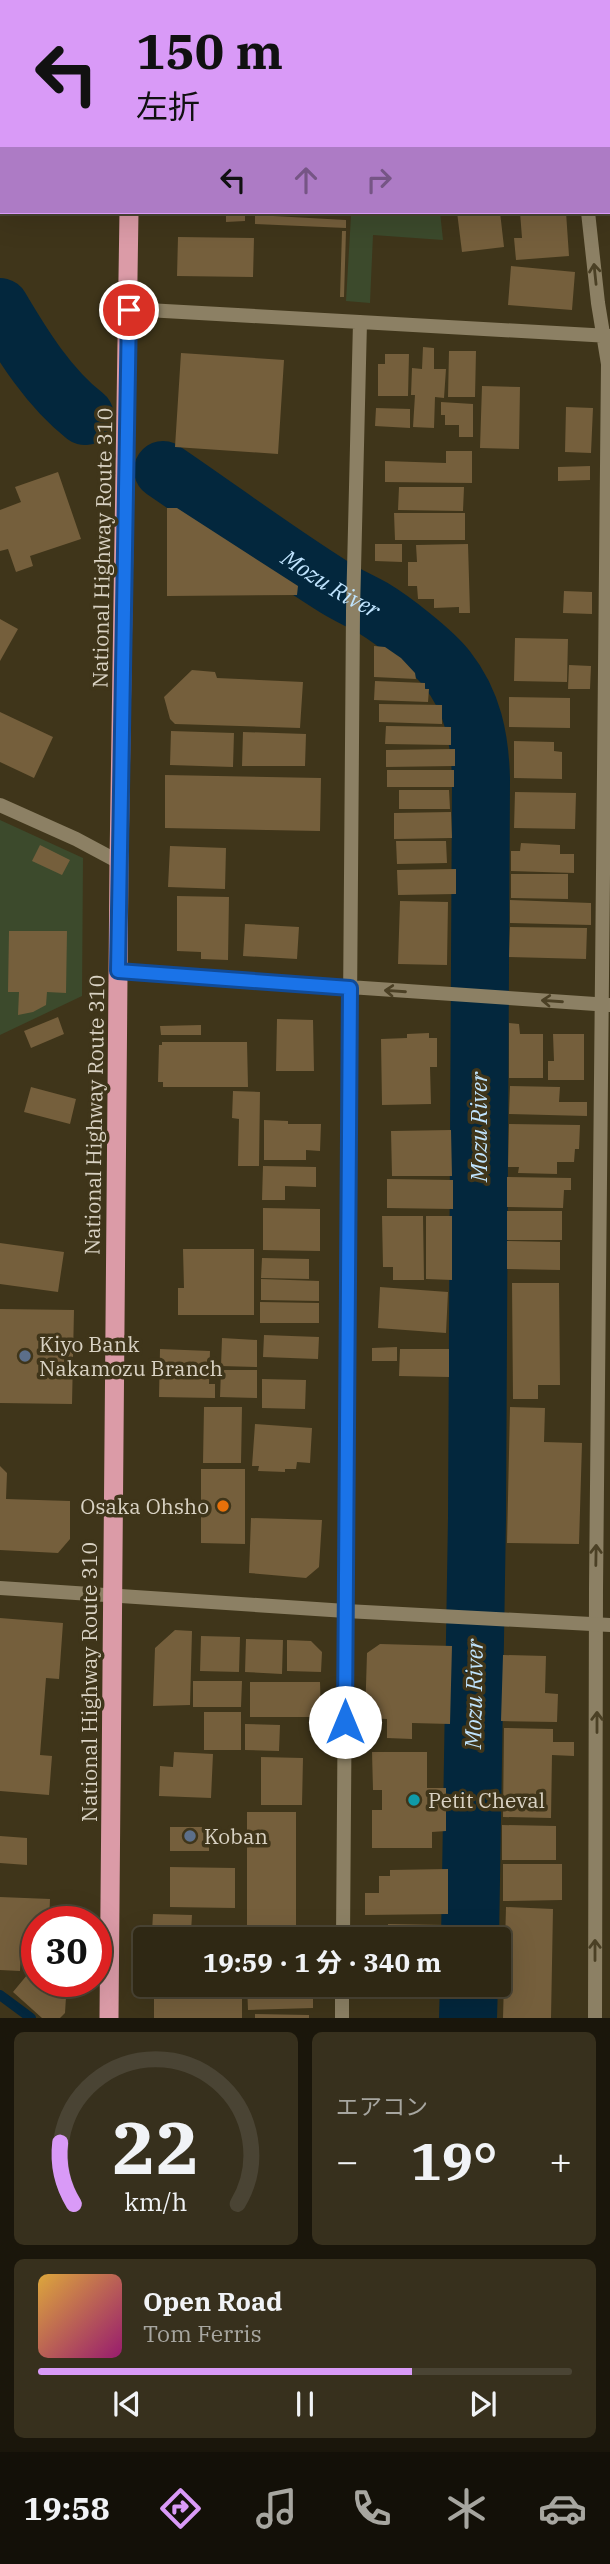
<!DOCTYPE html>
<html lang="ja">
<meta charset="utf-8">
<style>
body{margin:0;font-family:"IBM Plex Serif","Noto Sans JP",serif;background:#37301d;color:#f1f3f6;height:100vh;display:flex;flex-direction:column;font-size:26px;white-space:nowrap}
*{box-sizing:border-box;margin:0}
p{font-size:23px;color:#a7a6a0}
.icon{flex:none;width:38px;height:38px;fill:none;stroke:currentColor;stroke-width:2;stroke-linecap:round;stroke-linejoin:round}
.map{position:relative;height:2018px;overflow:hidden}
.sheet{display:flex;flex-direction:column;gap:14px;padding:14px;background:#1a160b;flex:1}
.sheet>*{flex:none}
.top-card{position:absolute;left:0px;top:0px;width:611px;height:214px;box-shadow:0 7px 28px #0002,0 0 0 2px #4a4434;background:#d99af7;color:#111;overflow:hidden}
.speed{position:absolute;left:21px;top:1906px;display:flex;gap:14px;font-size:35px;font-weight:700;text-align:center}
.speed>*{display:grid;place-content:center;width:91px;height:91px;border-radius:50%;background:#2f2814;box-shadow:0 7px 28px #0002,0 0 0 2px #4a4434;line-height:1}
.speed .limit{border:10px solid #d22;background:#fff;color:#111}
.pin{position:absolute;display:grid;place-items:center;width:60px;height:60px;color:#fff;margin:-30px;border:4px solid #fff;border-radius:50%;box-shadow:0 2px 7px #0007}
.me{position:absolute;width:77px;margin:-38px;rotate:0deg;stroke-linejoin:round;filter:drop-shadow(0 0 5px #0008)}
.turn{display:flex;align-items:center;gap:24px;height:147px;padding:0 21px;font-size:32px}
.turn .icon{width:91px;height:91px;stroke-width:2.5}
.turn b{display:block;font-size:49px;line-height:60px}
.lanes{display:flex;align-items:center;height:66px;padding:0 21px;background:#0003;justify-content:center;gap:35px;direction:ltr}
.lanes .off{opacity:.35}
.big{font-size:52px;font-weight:700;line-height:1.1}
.sheet .tile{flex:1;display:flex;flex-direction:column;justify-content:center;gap:10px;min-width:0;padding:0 24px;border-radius:10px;background:#37301d}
.sheet .dial{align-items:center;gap:0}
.dial svg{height:182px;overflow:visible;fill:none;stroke:#4a4434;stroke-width:7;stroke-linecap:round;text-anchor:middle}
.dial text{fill:#f1f3f6;stroke:none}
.song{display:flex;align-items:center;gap:21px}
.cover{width:84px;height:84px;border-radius:10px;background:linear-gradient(135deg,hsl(40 70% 55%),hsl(320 70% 35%))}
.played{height:7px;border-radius:4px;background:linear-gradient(90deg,#d99af7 70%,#4a4434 70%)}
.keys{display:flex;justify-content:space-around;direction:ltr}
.heat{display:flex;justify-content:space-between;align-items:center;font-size:38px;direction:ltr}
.sheet .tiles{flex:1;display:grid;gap:14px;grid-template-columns:1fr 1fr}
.tile:last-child{grid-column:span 2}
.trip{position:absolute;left:133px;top:1927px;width:378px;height:70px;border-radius:7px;background:#2f2814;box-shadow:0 7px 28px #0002,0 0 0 2px #4a4434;font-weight:700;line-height:70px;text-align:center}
.tab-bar{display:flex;height:112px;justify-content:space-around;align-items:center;background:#131008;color:#a7a6a0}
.tab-bar .icon{width:49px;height:49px}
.tab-bar .on{color:#d99af7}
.tab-bar b{font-size:32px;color:#f1f3f6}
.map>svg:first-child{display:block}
</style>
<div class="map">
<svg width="610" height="2018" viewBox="0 0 610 2018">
<rect width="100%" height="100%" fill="#3f351a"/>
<path fill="#3c4a2c" d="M392,212h48l3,28 -70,-5 -3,68 -24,-2 5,-85h40z
M0,820l83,38 -1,138 -82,39z"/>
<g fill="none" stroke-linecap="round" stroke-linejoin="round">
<path stroke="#03273d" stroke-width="10" d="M0,1995l31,23"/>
<g stroke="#03273d" stroke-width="58">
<path d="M0,307c23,39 49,81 85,109"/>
<path id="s1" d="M163,470c56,38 111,79 168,115 13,9 28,15 42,23 20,12 60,43 74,61 26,33 33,70 34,110l-4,739 -7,421"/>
<path d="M468,2018l1,-34"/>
</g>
</g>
<path fill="#755f3c" d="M226,212h19v9l-19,1z
M457,212h43l4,35 -42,5z
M520,212h46l3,44 -53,4 -2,-22h8z
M255,215l91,5v8l-91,-4z
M342,231h4l-2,66h-4z
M178,237l76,1 -1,39 -76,-1z
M511,266l64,6 -3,38 -64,-5z
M423,347l11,1v21h12l-2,29 -9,-1 -1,31 -21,-1 2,-32h-4l1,-27 10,1z
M449,351h27l-1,46h-27z
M181,353l103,7 -6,94 -103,-7z
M385,354h24l-1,42h-30v-32h7z
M482,386l38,1 -1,62 -39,-1z
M441,402l32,2v33h-14v-12h-14v-10h-4z
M566,407l27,1 -2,45 -26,-1z
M376,408l34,1v19l-35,-2z
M446,451h26v32l-87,-1v-21l61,2z
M590,466v14l-32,1v-14z
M58,472l23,67 -51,17 3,10 -17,6 -8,-23 -8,2v-41l21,-8 -6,-15z
M399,487h65l-1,24 -65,-1z
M167,508h10l121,78 -1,9 -130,1z
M394,513h71v27h-70z
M375,544h27v18l-27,-1z
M468,544l2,69h-11v-6l-25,1v-9h-16l-1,-13h-9v-24h9l-1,-17z
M564,591l28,1v22l-29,-1z
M0,619l18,10 -18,32z
M515,638l53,1 -1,43 -53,-1z
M374,646l11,1 16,11 14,15 1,6 -42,-2z
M569,665l22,1 -1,23h-22z
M192,670l23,2 2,6 86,4 -3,46 -125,-4 -5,-5 -6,-22z
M375,681l50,2v6h4l-1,13 -54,-2z
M509,697l61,1v30l-61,-1z
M379,704l63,1v19l-63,-2z
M0,712l53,25 -19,41 -34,-16z
M386,726l65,1v18l-66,-1z
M171,731l63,2 -1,34 -63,-2z
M243,732l63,2 -1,32h-63z
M514,741l40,1v9l8,1v27l-48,-1z
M455,749v17l-69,1v-17z
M387,770h67v17h-67z
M165,775l156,3 -1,53 -155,-3z
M399,790h50l1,19h-51z
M515,792l61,1 -1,36 -61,-1z
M451,812l1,26 -58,1v-26z
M396,841h50l1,22 -50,1z
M521,843l39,2v9h14v19l-63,-2v-20h9z
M40,845l30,15 -8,15 -30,-14z
M170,846l56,2 -1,41 -57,-2z
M456,869v25l-58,1 -1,-25z
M511,874h57v25l-57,-1z
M177,896l52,1 -1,63 -27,-1v-7l-24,-1z
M510,900l81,3v22l-81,-2z
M400,901l48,1 -1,63 -49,-1z
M245,924l54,3 -2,32 -54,-3z
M510,927l77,1 -1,31 -77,-2z
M9,931h58l-1,62 -19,-1 -1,13 -13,7 -15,3 1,-23h-11z
M58,1017l6,17 -33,14 -7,-17z
M277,1019l36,1 1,51h-38z
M509,1023l10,1 1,10h23v44h-34z
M201,1025v10h-40l-1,-9z
M429,1033v5h8v29h-7l1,37 -49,1 -1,-66 26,-1v-4z
M553,1034h31v46h-36v-19h6z
M162,1042h85l1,45h-85v-5h-5l1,-37h3z
M510,1086l50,1 -1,15h28v14l-78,-2z
M31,1087l45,12 -6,25 -46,-12z
M233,1091l27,1 -1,74h-21l1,-47 -7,-1z
M264,1120l24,1v3h33l-1,27 -14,-1v10h-42z
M509,1124l71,1 -1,24h-4l-1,13h-17v12l-39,-1 1,-6h-11z
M451,1130l1,46h-60l-1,-45z
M263,1166l53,1v20l-31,-1v14h-23z
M507,1177l64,1v12h-7l-1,18 -56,-1z
M387,1179l66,1v29l-66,-1z
M263,1208l57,1v42l-57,-1z
M507,1211h55v29h-55z
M382,1216h41l1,64h-31v-13h-10z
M426,1216h26v64l-26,-1z
M507,1241l53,1v28l-53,-1z
M0,1243l64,9 -6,40 -58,-8z
M183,1249h71v66h-76v-27h6z
M262,1258l47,1v20l-48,-1z
M261,1279l58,2v20l-58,-1z
M512,1283h47l1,102h-22v14h-25z
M380,1287l68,5 -2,41 -68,-5z
M260,1302l59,1v20h-59z
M0,1309l74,1 -2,94 -72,-1z
M264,1335l55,2 -1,22 -55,-2z
M222,1338l35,2v27l-36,-1z
M397,1347v14h-25v-13z
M160,1349l50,2 -1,33h6v14l-56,-1z
M400,1349h49v28l-50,-1z
M221,1370h36v28l-37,-1z
M262,1379l44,1 -1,29 -43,-1z
M204,1407h38l-1,56h-38z
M510,1407l35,1 -1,34 38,1 -3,101 -72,-1z
M255,1424l57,4 -2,35 -13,-1 -1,7h-11v3l-27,-1 1,-5h-7z
M0,1466l7,7 -1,26 64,2v38l-12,14 -58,-3z
M201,1469h44v75l-44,-1z
M251,1518l71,2 -3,47 -13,11 -57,-5z
M0,1618l63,5 -4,56 -13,-1 -6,77 12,1 -3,39 -49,-4z
M175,1630l17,1 -2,74 -37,1 2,-58z
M201,1636l39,1 -1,35 -39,-1z
M246,1639l37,1 -1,34 -37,-2z
M287,1640l24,1 11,11 -1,20 -34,-1z
M380,1644l72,2 -2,78 -38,-1v16l-25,-1v-19l-22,-1 2,-65z
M503,1655l43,1 -1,37 13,1 -1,28 -56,-1z
M193,1681h49l-1,26h-48z
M250,1682h70l1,35h-71z
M204,1712h37v38h-37z
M245,1724l35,1 -1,26 -34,-1z
M504,1728l49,1v13h21v14l-22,-1 -1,63 -48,-1z
M174,1752l39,2 -2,44 -52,-2 1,-30 13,1z
M372,1752h55v36h19v43l-14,1v16h-60v-38h10v-20h-9z
M261,1757l42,1 -1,47h-41z
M247,1812h49v116h-49z
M502,1825l54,1v34h-54z
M170,1827h39v24h-39z
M0,1836l27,2v27l-27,-2z
M503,1864h59v36l-59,1z
M170,1867l65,1v40l-65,-1z
M448,1869v45l-83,1v-22h14v-17h11v-6z
M0,1897l50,2 -1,23h-12v32l-16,-1 -1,18 -20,-1z
M506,1907l47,2 -2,109h-48z
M153,1914l39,1 -1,17 -39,-1z
M388,1924l59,1v14h-59z
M37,1963v18h30l-2,32 -5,5h-18l-29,-26z
M247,1984h66v24l-65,2z
M154,1985l88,1v32h-88z
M255,2014l54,1v3h-54z"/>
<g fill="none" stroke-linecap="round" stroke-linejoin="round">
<path stroke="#8c8064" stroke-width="14" d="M566,0v2
M609,112h1
M588,212l10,91 10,61 -12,1225 -1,429
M129,309l481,27
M0,805l76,34 43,23
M118,971l492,34
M343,1939l10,-1328 7,-289
M342,2018v-34"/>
<path stroke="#8c8064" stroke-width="14" d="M0,1588l346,23 264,14"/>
<path stroke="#db9ba7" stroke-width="19" d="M131,2v-2
M109,2018l10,-1156 10,-650"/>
</g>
<defs><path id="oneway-shaft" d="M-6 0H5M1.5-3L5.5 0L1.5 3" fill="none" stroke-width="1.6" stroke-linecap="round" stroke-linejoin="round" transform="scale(1.75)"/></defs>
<g stroke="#4b4025">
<use href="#oneway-shaft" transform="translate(595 274) rotate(-96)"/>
<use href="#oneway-shaft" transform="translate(395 991) rotate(-176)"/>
<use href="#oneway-shaft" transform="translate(552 1001) rotate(-176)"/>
<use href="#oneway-shaft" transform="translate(596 1555) rotate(-89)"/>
<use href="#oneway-shaft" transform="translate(597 1722) rotate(-90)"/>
<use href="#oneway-shaft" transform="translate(595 1950) rotate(-90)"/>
</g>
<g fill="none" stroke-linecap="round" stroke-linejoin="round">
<defs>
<path id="route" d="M129,310l-11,661 232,17 -5,734"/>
</defs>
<use href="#route" stroke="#114b97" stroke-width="18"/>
<use href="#route" stroke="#1a73e8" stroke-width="12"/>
</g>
<g fill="#5c6f8a" stroke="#3f351a" stroke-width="2.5">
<circle cx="25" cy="1356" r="7"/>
<circle cx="190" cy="1836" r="7"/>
</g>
<circle fill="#e8710a" stroke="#3f351a" stroke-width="2.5" cx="223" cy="1506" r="7"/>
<circle fill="#0f9aa8" stroke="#3f351a" stroke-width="2.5" cx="414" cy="1800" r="7"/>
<g text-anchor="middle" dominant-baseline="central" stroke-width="7" stroke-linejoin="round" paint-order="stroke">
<g font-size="21" fill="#d9d2c3" stroke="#3f351a">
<text transform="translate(102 548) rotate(-89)">National Highway Route 310</text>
<text transform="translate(94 1115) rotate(-89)">National Highway Route 310</text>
<text transform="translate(89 1682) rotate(-90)">National Highway Route 310</text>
</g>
<g font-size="21" fill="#d9d2c3" stroke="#3f351a" text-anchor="start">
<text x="39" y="1344">Kiyo Bank<tspan x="39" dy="24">Nakamozu Branch</tspan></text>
<text x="209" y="1506" text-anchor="end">Osaka Ohsho</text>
<text x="428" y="1800">Petit Cheval</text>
<text x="204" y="1836">Koban</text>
</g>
<g font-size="23" font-style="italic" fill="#c0e4fe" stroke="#3f351a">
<text stroke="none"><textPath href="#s1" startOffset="203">Mozu River</textPath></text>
<text transform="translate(478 1127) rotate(-90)">Mozu River</text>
<text transform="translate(473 1694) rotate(-89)">Mozu River</text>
</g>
</g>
</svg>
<div class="speed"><div class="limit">30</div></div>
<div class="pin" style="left:129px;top:310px;background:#d93025"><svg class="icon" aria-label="arrive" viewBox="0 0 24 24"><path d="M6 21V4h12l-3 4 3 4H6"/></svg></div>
<svg class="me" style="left:345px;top:1722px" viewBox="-20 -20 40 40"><circle r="19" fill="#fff"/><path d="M0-13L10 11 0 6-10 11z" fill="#1a73e8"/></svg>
<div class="trip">19:59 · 1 分 · 340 m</div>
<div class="top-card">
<div class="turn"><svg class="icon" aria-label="left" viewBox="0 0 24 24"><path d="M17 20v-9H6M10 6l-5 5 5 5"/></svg><div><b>150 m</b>左折</div></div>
<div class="lanes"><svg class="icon" aria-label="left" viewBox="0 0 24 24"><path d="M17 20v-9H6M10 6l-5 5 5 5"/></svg><svg class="icon off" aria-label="ahead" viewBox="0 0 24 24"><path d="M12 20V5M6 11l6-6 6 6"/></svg><svg class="icon off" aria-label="right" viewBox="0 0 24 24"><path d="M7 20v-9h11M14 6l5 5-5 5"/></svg></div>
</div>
</div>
<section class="sheet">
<div class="tiles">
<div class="tile dial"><svg viewBox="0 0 100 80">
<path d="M14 69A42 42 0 1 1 86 69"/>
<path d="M14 69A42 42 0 0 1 8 42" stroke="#d99af7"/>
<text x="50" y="56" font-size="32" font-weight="700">22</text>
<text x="50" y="72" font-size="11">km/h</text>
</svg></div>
<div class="tile"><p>エアコン</p>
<div class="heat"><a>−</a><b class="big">19°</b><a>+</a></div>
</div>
<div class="tile">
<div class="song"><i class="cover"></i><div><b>Open Road</b><p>Tom Ferris</p></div></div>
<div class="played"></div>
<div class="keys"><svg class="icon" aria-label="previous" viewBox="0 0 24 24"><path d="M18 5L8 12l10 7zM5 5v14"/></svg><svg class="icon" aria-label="pause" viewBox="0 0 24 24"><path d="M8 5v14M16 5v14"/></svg><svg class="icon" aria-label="next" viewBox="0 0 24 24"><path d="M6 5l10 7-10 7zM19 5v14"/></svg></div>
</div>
</div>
</section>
<nav class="tab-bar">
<b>19:58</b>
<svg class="icon on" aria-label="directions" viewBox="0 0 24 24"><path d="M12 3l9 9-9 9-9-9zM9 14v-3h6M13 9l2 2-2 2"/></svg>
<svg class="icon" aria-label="music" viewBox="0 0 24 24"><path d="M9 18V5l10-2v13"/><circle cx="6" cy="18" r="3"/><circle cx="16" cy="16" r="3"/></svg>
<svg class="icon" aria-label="phone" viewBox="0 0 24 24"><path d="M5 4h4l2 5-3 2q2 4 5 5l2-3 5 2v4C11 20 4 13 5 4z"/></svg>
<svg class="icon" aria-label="climate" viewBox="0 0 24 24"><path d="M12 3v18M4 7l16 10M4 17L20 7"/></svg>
<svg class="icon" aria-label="car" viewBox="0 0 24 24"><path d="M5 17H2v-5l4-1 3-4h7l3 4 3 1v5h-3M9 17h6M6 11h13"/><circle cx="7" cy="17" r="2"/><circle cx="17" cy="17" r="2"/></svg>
</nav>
